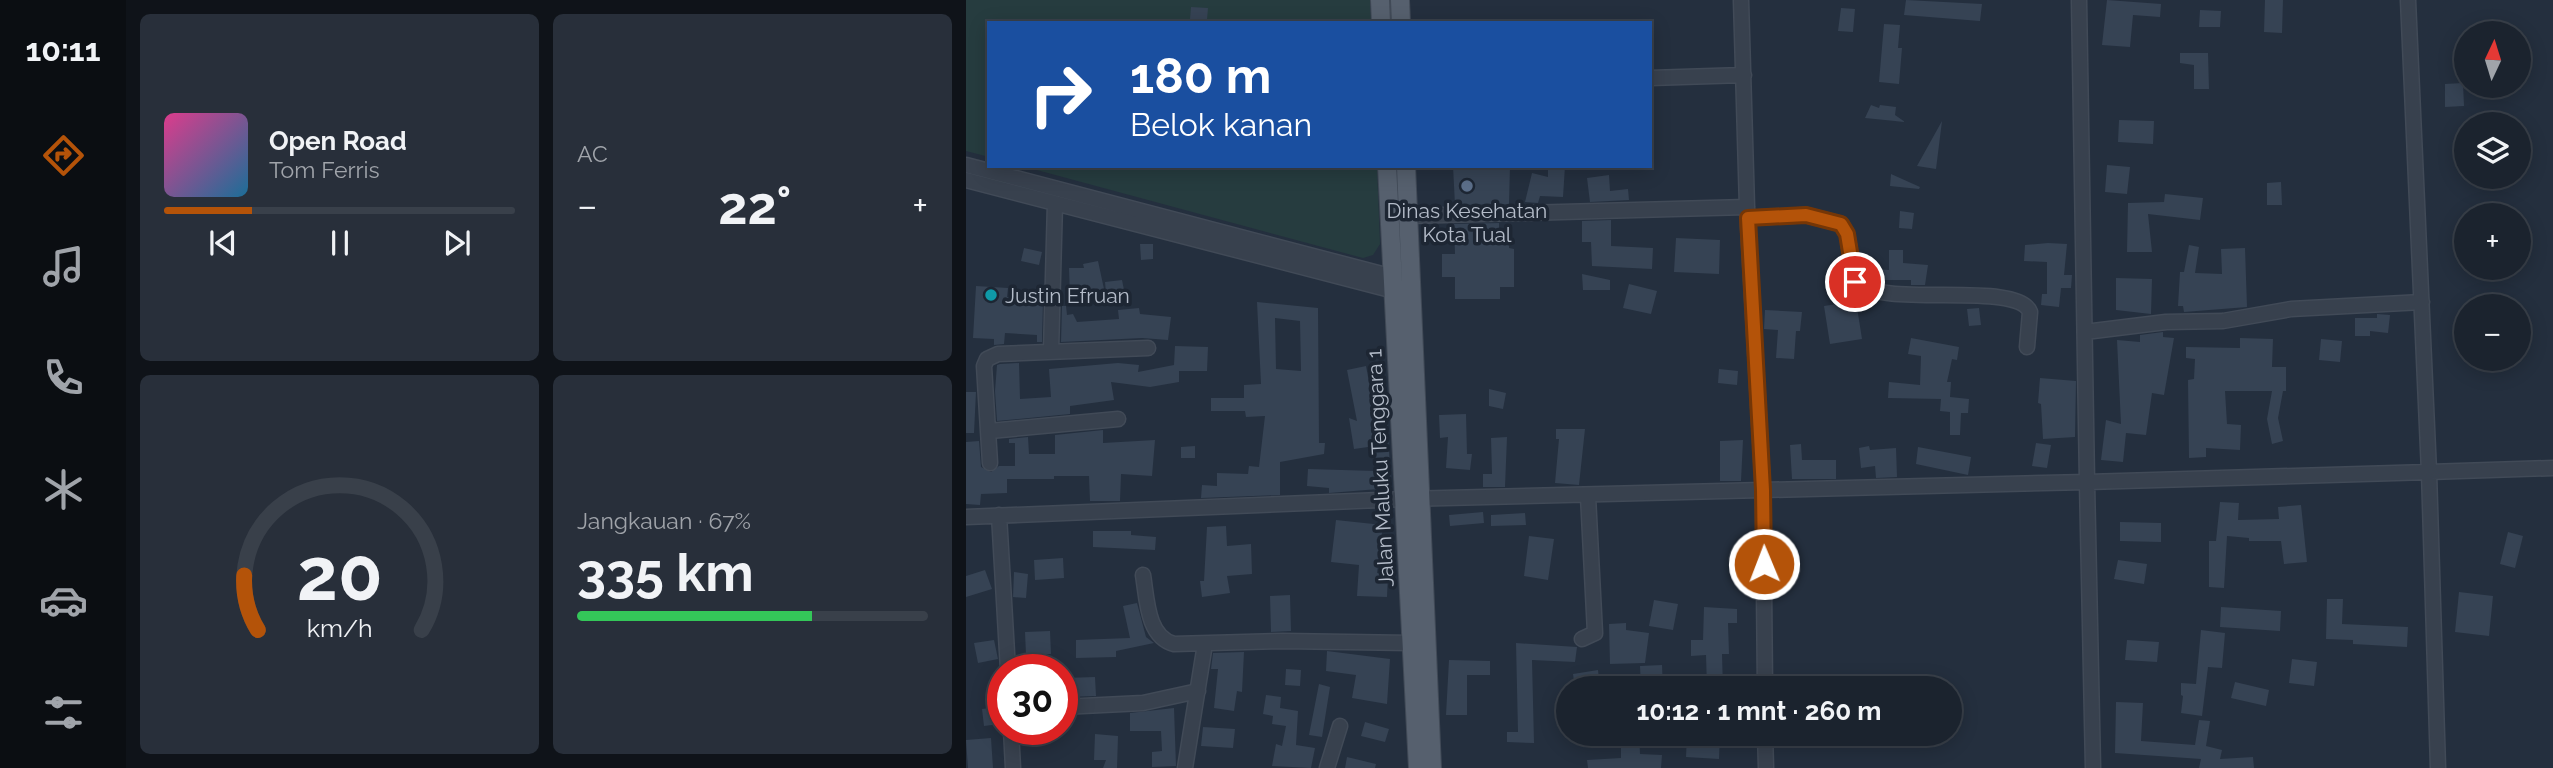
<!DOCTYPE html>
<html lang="id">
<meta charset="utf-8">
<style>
body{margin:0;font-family:Raleway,sans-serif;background:#282f3a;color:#f1f3f6;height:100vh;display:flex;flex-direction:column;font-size:26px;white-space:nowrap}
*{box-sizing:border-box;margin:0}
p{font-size:23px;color:#a0a4aa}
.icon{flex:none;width:38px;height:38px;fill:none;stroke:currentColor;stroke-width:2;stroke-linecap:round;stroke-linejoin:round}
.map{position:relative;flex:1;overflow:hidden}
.drawer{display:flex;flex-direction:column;gap:14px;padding:14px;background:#0f1319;width:840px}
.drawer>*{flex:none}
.hud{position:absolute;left:21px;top:21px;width:665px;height:147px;border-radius:0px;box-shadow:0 4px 18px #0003,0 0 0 2px #39404a;background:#1a4fa0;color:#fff;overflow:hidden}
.needle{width:46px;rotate:4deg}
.tools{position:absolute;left:1488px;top:21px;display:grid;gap:14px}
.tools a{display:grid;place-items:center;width:77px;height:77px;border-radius:50%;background:#1b232e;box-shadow:0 4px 18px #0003,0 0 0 2px #39404a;font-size:35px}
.speed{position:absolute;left:21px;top:654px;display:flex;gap:14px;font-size:35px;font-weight:700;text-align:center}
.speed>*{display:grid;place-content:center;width:91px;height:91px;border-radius:50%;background:#1b232e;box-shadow:0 4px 18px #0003,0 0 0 2px #39404a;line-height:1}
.speed .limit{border:10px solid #d22;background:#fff;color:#111}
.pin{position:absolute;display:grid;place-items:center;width:60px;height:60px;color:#fff;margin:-30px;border:4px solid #fff;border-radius:50%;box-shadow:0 2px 7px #0007}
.me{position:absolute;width:77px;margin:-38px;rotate:359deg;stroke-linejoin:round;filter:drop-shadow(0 0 5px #0008)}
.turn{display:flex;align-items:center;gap:24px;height:147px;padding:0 28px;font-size:32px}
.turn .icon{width:91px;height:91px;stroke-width:2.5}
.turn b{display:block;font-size:49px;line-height:60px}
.big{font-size:52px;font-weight:700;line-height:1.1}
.drawer .card{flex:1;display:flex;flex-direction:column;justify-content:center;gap:10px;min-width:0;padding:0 24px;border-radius:10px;background:#282f3a}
.drawer .dial{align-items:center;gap:0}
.dial svg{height:182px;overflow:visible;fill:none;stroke:#39404a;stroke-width:7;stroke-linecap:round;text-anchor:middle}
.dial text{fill:#f1f3f6;stroke:none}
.song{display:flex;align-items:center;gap:21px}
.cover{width:84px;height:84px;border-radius:10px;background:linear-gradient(135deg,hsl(330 70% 55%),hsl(200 70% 35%))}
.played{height:7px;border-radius:4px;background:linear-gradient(90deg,#b45309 25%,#39404a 25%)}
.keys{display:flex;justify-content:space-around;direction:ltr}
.heat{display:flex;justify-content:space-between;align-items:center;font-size:38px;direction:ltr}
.charge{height:10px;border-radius:5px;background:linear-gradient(90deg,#34c759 67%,#39404a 0)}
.drawer .tiles{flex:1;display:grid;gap:14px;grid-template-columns:repeat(2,1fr)}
.trip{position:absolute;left:590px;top:676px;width:406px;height:70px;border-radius:35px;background:#1b232e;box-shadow:0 4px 18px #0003,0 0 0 2px #39404a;font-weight:700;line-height:70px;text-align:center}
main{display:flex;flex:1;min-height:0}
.tab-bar{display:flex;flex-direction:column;width:126px;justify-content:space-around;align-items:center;background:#0b0e12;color:#a0a4aa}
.tab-bar .icon{width:49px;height:49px}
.tab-bar .on{color:#b45309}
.tab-bar b{font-size:32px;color:#f1f3f6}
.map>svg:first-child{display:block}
</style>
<main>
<nav class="tab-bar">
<b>10:11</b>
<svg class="icon on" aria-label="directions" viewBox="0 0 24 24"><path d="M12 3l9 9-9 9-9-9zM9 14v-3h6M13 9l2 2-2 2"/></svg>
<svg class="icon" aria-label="music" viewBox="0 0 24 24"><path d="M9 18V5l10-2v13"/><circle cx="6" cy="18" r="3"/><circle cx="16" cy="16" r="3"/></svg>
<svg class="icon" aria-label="phone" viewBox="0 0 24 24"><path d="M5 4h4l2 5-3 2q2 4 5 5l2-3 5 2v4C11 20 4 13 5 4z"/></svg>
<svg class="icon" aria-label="climate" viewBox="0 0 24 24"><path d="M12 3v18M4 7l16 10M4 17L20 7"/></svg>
<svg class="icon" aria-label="car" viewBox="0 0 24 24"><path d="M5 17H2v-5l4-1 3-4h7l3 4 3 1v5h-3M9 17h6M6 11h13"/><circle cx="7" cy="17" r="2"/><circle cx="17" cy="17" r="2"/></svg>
<svg class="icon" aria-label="filters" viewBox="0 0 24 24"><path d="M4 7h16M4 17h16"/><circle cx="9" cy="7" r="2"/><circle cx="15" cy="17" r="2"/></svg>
</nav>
<section class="drawer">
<div class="tiles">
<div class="card">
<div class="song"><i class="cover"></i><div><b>Open Road</b><p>Tom Ferris</p></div></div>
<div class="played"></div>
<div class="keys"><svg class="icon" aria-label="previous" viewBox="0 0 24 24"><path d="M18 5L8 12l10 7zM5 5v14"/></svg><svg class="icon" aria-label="pause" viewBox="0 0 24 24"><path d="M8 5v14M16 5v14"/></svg><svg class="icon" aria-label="next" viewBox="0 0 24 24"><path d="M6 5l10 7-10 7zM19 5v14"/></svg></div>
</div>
<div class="card"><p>AC</p>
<div class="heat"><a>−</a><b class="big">22°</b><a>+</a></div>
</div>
<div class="card dial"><svg viewBox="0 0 100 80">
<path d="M14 69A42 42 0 1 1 86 69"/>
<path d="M14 69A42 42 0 0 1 8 45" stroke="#b45309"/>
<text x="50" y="56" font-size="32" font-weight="700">20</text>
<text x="50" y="72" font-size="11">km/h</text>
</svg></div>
<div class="card"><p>Jangkauan · 67%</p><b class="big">335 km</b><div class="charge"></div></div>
</div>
</section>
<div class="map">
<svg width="1587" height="768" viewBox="0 0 1587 768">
<rect width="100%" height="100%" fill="#242f3e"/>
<path fill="#263c3f" d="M0,0h404l1,23h-382v134l-23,-6z
M56,166h355l3,78 -7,11 -10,3z"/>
<path fill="#364354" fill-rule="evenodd" d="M940,0l76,4 -2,17 -76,-6z
M1141,0l54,4 -1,13 -27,-2 -3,32 -28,-2z
M1299,0h18l-1,33 -18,-1z
M225,7l17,1 -1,12 -17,-1z
M875,8l14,1 -2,23 -15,-1z
M1234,10l21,1 -1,16h-21z
M918,24l16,1 -2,23h4l-3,36 -20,-2z
M1214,53h28l1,36h-15v-24l-14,-2z
M1497,83l1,23 -19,1v-23z
M905,105l8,3 1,-3 16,2 -1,8 10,7 -40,-4z
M1153,120l35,1 -1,23 -35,-2z
M976,121l-6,48 -19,-3z
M1141,165l23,2 -3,27 -22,-2z
M487,166h57l-1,38 -54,1z
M582,166h17l-2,31 -23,-1 -2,7 -13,-1 7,-29 16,4z
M925,174l29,13 -1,2 -29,-3z
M643,175l1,16 18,-2 1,11 -39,2 -3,-24z
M1315,182l1,23h-15v-22z
M1199,194l38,4 -3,22 -52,-6 4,38h-25l1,-49 36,-1z
M934,211l14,2 -2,16 -13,-1z
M645,220v26l42,2 -1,21 -60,-3 -1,-24h-9v-21z
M533,223v15l10,-1v11l5,1v38h-14v12h-45v-22h-13v-23h13l-1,-30z
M710,238l44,2 -1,34 -45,-2z
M1082,243l19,1 -3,31h8l-1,13h-10l-2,19 -18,-2 1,-11h5v-32l-23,-1 1,-16z
M174,244h13v15l-12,1z
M1223,245l10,2 -4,26 27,1 -1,-25 24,-1 2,59 -63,5 -1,-6h-5l2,-34h4z
M58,248l18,4 -3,13 -18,-4z
M923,250h14v13l25,2 -3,20h-14v-5h-38l1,-11 15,1z
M132,261l6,28 -34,8 -1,-29h15l-1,-4z
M616,274l28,6v10h-27z
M1150,278l36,1 -1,35 -35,-4z
M156,280l2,10 -18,3 -1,-11z
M663,284l28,7 -6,23 -28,-6z
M10,286l32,2 -1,9 36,4 -1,41h-5v-7l-32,-2 -1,11 -10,1v-6l-21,-1z
M890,301l6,38 -32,5 -6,-38z
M291,302l61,6 1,135h6l-1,11 -44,8v33l-79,3 1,-13 15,1v-13l31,1 1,-8 10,1 6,-51 -19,1 -1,-6h-34v-13h33v-13l17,-1zM309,318l25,3 1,50 -25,-2z
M96,306h4l1,9 6,-1 4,8 42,-3 -1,-9 21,-2 1,6 31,3 -3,23 -26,-2 -81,4z
M1013,308l2,17 -12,1 -2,-17z
M799,310l37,2 -2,19h-4l-2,28 -18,-1 2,-28 -14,-1z
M1411,314l13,1 -2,18 -18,-2v5h-15v-18h22z
M1197,332v5l11,1 -10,57 -12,-2 -6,42 -20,-2 -3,29 -22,-2 5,-40 15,4 -4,-84 23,2v-7z
M945,338l48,9 -2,13 -5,-1 -5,23h4l-1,15 19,2 -1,14h-7l-1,22h-10v-23l-10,-1 1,-12 -53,-1 1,-16 31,3 1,-29 -13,-2z
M1274,338l33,1 -1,28h14v24h-3l-5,27 5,23 -11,3 -5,-25 5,-28h-47l2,33 14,1 -1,25 -34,-2v9l-17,1 -1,-78 6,-1 1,-20 -9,-1v-11l54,1z
M1355,339l21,2 -2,21 -21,-2z
M209,346l33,1 -1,24h-28v11l-29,5 -39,-5 3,18 -44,6v8l-73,7 -2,-30 2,-26 3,-1 19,-1 1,36 31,-2 -2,-28 69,-6 21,2 -1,7 36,-7z
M400,366l9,48h12l4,74 -62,5v-5l-22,-2 1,-17 68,2 -1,-25 -21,3 -5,-31 8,3 -10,-51z
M753,369l19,2 -1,14 -19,-2z
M1074,378l36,3 -1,56 -32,2 -2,-35 -3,-1z
M523,389l17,4 -3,16 -14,-3z
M0,392h10l-2,41h-8z
M500,414l1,40h5l-2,16 -24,-2 2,-31 -8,1 -1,-23z
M590,429h29l-6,56 -24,-2 4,-44h-3z
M137,430v13l52,-3 -3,36 -31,-2 -1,27h-30l-1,-25h-35v3h-47v14l-26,1 -1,11 -14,-1v-62l13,-1 2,26 10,5 8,-6h16v-23h-6v-4l19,-2 1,17h26v-19z
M541,437l-2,50h-22v-13h9l-1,-36z
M777,440l-2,41h-21v-40z
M1070,443l15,2 -4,23 -15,-2z
M835,444l1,16h34v19h-44l-2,-34z
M229,446v12h-14v-11z
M903,446l1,4 26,-2 1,29 -21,1 -1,-12 -14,2 -2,-20z
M952,447l53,10 -3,18 -52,-11z
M1254,502l19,1 -1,17 41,-1 -1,-12 23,-2 6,57 -23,2 -3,-23h-32v-3l-22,-2 -3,52 -15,-1v-46h7z
M517,512l1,11 -34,3 -1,-11z
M559,513l1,12 -35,1v-11z
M370,520l47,5 -6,48 11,1 -1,23 -30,-1 2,-31 -28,-3z
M1154,522l41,1v19l-41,-1z
M260,526l1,20 24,-2 1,30 -25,2 3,17 -28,4 -2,-16h4l3,-54z
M127,531h38v4l25,2 -1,13 -62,-3z
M1542,532l15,4 -8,32 -15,-4z
M563,536l25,3 -6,41 -24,-4z
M97,558l1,20 -29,2 -1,-20z
M1152,560l29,4 -3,20 -30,-5z
M19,570l7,19 -26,8v-21z
M48,572l14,2 -2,24 -13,-1z
M1493,592l34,4 -4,40 -34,-4z
M324,595l1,36 -20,1 -1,-36z
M1361,599h16l-1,25 66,3 -1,20 -54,-3v-4l-27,-1z
M688,600l24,4 -5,26 -24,-4z
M171,603l9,34 8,6 -38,8v6l-40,1v-18l54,-2 -7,-32z
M738,607l33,2v14h-9l1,31h-7l1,34h-16l-1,-33 -15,1v-16h12z
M1255,607l60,4 -1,20 -60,-4z
M660,623v7l23,3 -4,30 -35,1 -1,-40z
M1235,630l24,3 -3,35 -14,-1 -6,49 -21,-3 2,-17 -2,-1v-12l15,1z
M84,631l1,23 -25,1 -1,-23z
M28,640l4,19 -20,4 -4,-20z
M1161,640l32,2 -2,20 -32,-2z
M550,643l61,4 -2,15 -43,-2 2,83 -27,-1v-10h11z
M361,651l63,8 -3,45 -35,-6 4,-23 -30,-4z
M278,652l-2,40 -5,-1 -3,20 -20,-3 4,-39h-7l2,-16z
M1326,659l25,3 -3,24 -25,-3z
M483,660l41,1v14h-23v40h-21z
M696,665l1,23h-22l-1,-22z
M320,669l15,1 -1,16 -15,-1z
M632,670l2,18h-25l-2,-14z
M129,677l1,19 -30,1 -1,-19z
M1269,682l34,8 -3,16 -35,-8z
M353,684l11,3 -8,50 -13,-2z
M300,695l15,2 -1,11 18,3 -2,34 19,3 -4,20 -39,-2 4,-22 6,2 4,-20 -14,-2 1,-8 -10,-2z
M1150,702l27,1 -2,38 54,4 4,-25 11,1 -4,25 16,4 -2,9 33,-2 1,11h-55l2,-9 -86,-6z
M32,707l2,17 -16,2 -2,-17z
M208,708l2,58 -24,1v-15l10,-1 -1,-20h-31v-18z
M399,722l24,7 -4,13 -24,-6z
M237,727l32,2 -2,19 -32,-2z
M68,730h15l-1,11 -15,-2z
M655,733h18l1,21 22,1 -1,13h-73l-1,-8 34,-2z
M721,733h33l-1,26 -33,-2z
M129,734l23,2 -1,32h-14l3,-8h-12z
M25,738l2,30h-25l-2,-28z
M381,757l29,7 -1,4h-30z"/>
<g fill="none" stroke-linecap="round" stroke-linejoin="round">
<defs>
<path id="minor" d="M775,0l6,207 16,283 324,-8 6,286
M1113,0l8,482 342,-10 9,296
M1442,0l21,472 124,-4
M684,78l94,-3
M0,165l435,114
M0,180l436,113
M442,216l339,-9
M782,218l58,-3 35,9 6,10 8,48c28,27 163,-2 175,30l-3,35
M1119,332l81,-10 57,-1 68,-12 131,-7
M85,351l4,-148
M24,431l128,-12
M24,463l-6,-97 3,-7 11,-5 150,-6
M33,515l9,155
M0,517l439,-18 358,-9 2,198
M177,575c4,24 4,62 31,69l109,-3 128,2
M616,639l13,-6 -7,-137
M96,707l81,-4 55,-12
M45,730l2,38
M799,733l1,35
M219,768l20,-124
M361,768l13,-42"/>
<path id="major" d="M414,0l1,23
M434,0l1,23
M421,166l31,602
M440,166l26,602"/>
</defs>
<use href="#minor" stroke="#414a57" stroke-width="17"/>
<use href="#major" stroke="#414a57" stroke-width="20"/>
<use href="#minor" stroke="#38414e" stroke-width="14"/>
<use href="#major" stroke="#56606e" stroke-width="18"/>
</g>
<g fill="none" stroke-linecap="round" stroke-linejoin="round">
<defs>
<path id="route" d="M798,564l-1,-74 -15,-272 58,-3 35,9 6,10 8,48"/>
</defs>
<use href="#route" stroke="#753606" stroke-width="18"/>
<use href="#route" stroke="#b45309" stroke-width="12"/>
</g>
<circle fill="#5c6f8a" stroke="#1d2633" stroke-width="2.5" cx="501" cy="186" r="7"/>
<circle fill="#0f9aa8" stroke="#1d2633" stroke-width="2.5" cx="25" cy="295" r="7"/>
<g text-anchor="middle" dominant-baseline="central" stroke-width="7" stroke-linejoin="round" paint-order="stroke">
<g font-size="21" fill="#b4bcc9" stroke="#1d2633">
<text x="501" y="210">Dinas Kesehatan<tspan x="501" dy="24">Kota Tual</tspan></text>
<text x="39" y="295" text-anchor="start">Justin Efruan</text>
</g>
<g font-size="21" fill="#b4bcc9" stroke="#1d2633">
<text transform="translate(414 468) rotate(-93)">Jalan Maluku Tenggara 1</text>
</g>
</g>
</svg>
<div class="tools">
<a><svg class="needle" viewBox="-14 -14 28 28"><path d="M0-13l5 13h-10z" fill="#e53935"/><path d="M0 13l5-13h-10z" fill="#a0a4aa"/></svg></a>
<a><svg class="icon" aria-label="layers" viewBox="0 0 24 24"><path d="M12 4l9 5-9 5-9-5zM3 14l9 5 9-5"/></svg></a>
<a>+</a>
<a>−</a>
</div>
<div class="speed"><div class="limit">30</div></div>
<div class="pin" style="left:889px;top:282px;background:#d93025"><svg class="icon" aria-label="arrive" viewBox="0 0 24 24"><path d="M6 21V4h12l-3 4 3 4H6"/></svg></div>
<svg class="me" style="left:798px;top:564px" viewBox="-20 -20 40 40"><circle r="17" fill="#b45309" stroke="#fff" stroke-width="3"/><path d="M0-11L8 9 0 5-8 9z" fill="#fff"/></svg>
<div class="trip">10:12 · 1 mnt · 260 m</div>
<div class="hud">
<div class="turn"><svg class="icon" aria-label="right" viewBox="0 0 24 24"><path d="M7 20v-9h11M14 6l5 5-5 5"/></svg><div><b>180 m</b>Belok kanan</div></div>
</div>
</div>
</main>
